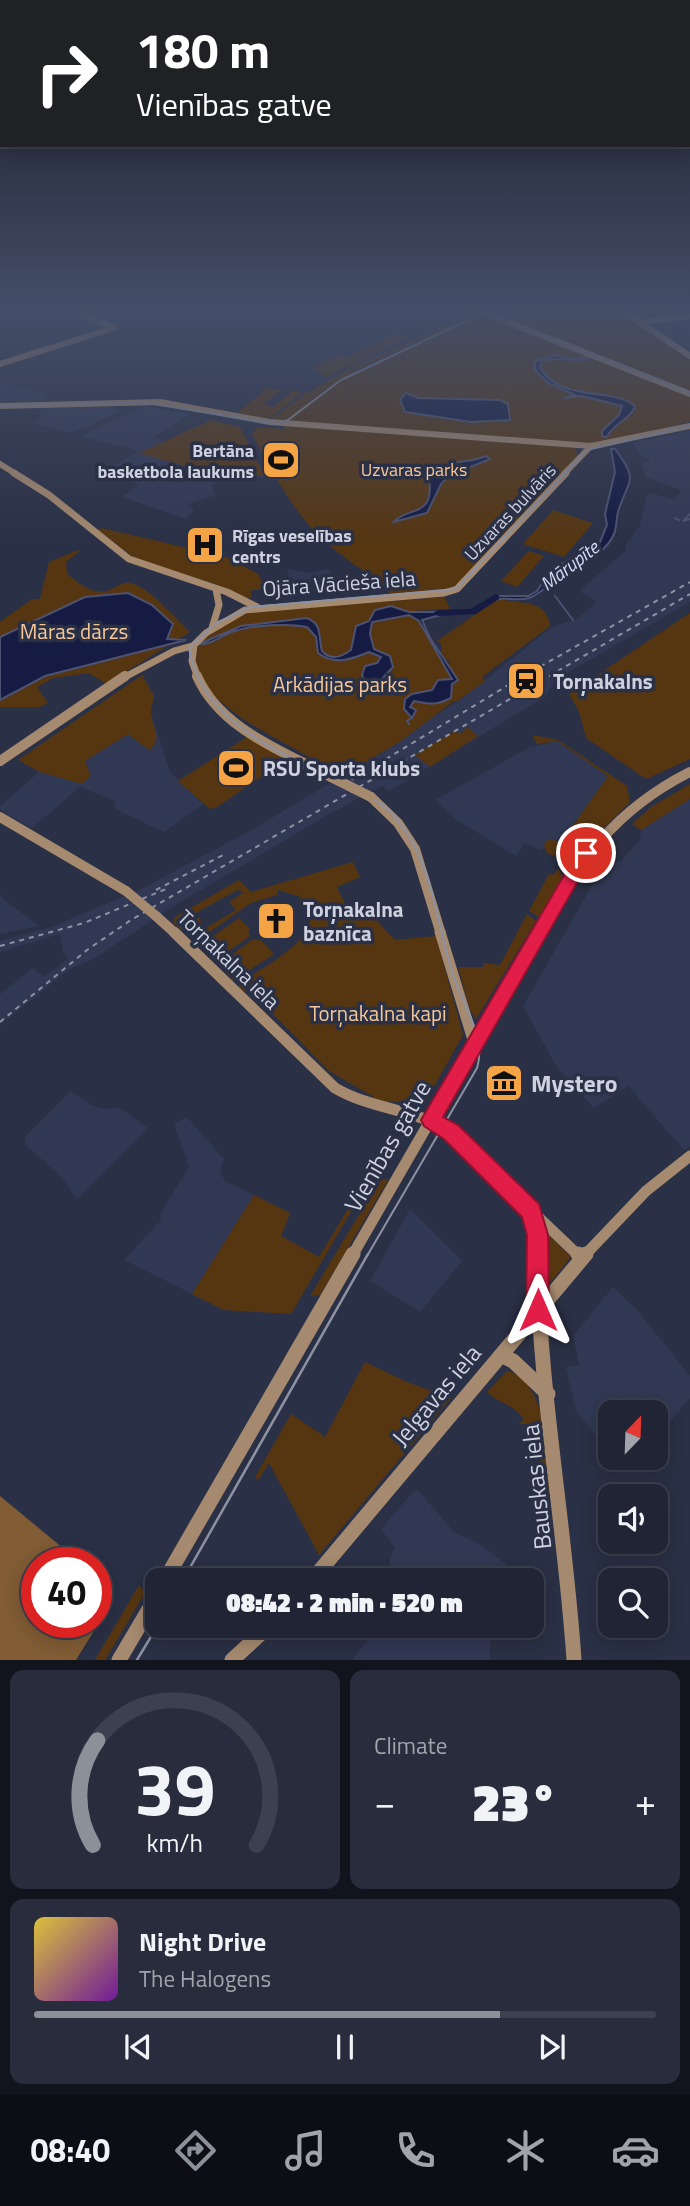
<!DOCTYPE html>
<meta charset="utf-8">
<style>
body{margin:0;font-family:"Titillium Web",sans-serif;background:#282c3c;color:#f1f3f6;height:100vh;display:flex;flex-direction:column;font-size:26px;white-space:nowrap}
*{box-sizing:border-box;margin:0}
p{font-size:23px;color:#a2a4ac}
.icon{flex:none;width:38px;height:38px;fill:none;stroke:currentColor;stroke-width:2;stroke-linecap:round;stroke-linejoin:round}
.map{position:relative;height:1660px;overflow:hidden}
.drawer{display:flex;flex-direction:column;gap:10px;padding:10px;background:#12141d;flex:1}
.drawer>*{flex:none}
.guide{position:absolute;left:0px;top:0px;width:691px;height:147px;box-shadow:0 4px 18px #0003,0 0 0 2px #3d414f;background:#202124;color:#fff;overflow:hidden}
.needle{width:46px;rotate:23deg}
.controls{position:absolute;left:598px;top:1400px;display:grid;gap:14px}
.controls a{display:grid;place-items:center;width:70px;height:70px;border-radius:14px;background:#202434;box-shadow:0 4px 18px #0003,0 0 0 2px #3d414f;font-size:35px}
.speed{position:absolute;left:21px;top:1547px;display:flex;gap:14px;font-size:35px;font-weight:700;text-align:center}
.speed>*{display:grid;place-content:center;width:91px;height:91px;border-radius:50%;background:#202434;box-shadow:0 4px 18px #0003,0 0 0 2px #3d414f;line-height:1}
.speed .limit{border:10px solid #d22;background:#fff;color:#111}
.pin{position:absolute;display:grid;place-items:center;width:60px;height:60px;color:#fff;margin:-30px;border:4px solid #fff;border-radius:50%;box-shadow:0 2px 7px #0007}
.me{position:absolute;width:77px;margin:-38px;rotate:0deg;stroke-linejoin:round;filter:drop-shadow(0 0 5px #0008)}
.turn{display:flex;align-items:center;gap:24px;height:147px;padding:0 21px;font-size:32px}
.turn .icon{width:91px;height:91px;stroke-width:2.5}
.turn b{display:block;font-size:49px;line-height:60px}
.big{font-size:52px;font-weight:800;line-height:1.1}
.drawer .widget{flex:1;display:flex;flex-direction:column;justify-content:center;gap:10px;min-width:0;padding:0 24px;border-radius:14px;background:#282c3c}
.drawer .dial{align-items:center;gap:0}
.dial svg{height:182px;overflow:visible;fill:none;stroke:#3d414f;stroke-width:7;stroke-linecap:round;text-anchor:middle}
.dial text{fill:#f1f3f6;stroke:none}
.song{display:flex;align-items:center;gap:21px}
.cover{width:84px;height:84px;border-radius:10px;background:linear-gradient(135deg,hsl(50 70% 55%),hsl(280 70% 35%))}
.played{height:7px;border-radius:4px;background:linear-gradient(90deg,#8c9099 75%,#3d414f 75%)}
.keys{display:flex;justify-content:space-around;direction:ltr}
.heat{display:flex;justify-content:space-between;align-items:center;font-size:38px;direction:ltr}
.drawer .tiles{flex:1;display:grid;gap:10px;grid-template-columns:1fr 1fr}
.widget:last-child{grid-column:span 2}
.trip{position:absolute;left:145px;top:1568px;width:399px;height:70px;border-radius:14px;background:#202434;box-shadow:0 4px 18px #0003,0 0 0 2px #3d414f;font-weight:800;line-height:70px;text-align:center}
.menu{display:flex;height:112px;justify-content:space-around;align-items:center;background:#0d0e15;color:#a2a4ac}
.menu .icon{width:49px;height:49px}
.menu .active{color:#8c9099}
.menu b{font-size:32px;color:#f1f3f6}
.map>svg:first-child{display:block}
</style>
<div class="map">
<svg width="690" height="1660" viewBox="0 0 690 1660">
<rect width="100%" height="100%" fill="#2a3045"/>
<path fill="#313853" d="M0,383l47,10 -2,8 -45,1z
M112,404l6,8 -46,21 -38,-9 6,-8 1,-9z
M144,406l46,8 -35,23 9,5 47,-22 29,7 25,50 -49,4 -5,5 5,9 -28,9 6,7 -8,8 -64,-22 17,-12 -37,-13 37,-21 -58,-15z
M690,431v171l-135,78 -9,16 -157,95 -7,-5 -51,27 -157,93 -82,54 -21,8 -71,57v-31l33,-26 11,9 25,-19 -6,-6 -3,-18 -60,18v-11l51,-14 90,-38 109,-58 151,-90 18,-16 38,-23 95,-75 25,-8 19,-17 -17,-11 46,-40 1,-7 14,-19 8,-33 27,8 6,-10 -36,-13 -3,-13 7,-3v-3l-8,-1 -9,-14z
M288,569l20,4 21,-4 5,10 26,-3 7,7 -55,3 -1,-4h-7l-2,5 -11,2v-6h-4z
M143,675l11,21 -4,14 20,62 33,32 -39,28 -49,-23v-8l-35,-14 -48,41 -32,-18v-4l39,-34 -21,-12z
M557,741l51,35 -47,66 -20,8 -17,-7 -8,13 -58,-35 -23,-21 95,-53z
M690,799v347l-6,4 -56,-64 -34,22 -38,-42 -33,-60 82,-143 16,-2 19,-21 1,-10z
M0,895l6,6 33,25 -39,8z
M71,1091l20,14 15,4 13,-2 29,21 -71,71 -15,-21 -37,-34 1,-8z
M187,1117l37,42 -4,15 7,8 27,13 -62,99 -68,-34 37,-40v-8l28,-45 -15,-43z
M410,1209l52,52 -42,51 -50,-31z
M613,1287l26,25 51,64v22l-34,41v-27h-45v42l-35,-43 -10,-44 13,-2 -6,-29z
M418,1490l36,42 25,12 27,20 -3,7 -2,-2 -10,11h-101v-23l5,-9 -14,-19 33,-38z
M380,1626h110v34h-138z"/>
<path fill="#563611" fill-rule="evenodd" d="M477,312l-12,9 -108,49 -6,-3z
M490,312h129l71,47v63l-116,27 4,6 -120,129 -12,6 -56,4c-18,-20 -40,-31 -60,-48 -35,-29 -57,-73 -78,-112l5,-7 29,2 -3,-2 7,-7 -41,-4 -11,-4 27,-22 -4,-1 4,-2 9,3 10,-2 -20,16 9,3 20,-17 10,2 -30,24h3l31,-24 11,4 -9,-4 41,-24 9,4z
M398,333l11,4 -82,40 -14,-9 27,-14 5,4z
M211,420l29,7 24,48 -52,4 -30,-14 -43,-12z
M553,510l40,13 -29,34 -41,-13z
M102,528l145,34 -2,5 13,7 6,11 -3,5h-10v8h-5l-31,-14 -79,-25 -38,-29z
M78,550l2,1 -14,11 1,12c13,10 26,22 43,16 7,-3 13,-8 21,-7 18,4 46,37 59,49l-84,52 -17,-11 -36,5 -16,9 11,16 -8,4h-40v-85l32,-23h8l9,-37z
M529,551l15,5 -27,31 -16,-6z
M445,597l5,12 -39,2 37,53h3l-10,-11v-9l-4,-3 62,-43c20,8 47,-1 51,28l-68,51 3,4 -29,21 -2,-1 -53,40 -55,33c-17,-4 -34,-15 -49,-24 -30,-16 -123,-62 -96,-109l38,-25 19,-5z
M690,613v146l-44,20 -60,-41 -7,-26 -10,-18z
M142,675l12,21c0,6 -4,11 -3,17 1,15 13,26 -2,37l-21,-16 -43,27 6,15 -9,8 -42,-12 -22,-12z
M467,727l11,9 -48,31 -15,-12 38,-23 9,1z
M532,735l26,5 69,46 3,16 -60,60 -23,-9 -3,-8 4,-6 13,3 47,-66 -51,-35 -20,3z
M247,737l38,23 -68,47 -7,2 -32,-28z
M690,784v15l-49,31 -9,-6 19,-17z
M353,862l7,15 -23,10 12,26 14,-7 32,34 41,-4 27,99 -37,66 -44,1 -53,-31 -81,-82 -5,3 -4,-5v-4c19,-12 100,-54 60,-81l2,-5 -23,-7 -1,5 -26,8 -46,32 -13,-14 -11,9 -8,-7 2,-6 64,-37 12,12zM237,890l7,2 -15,10 7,8 -32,19 -5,-12 -3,2 -4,-4z
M558,869l5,7 -24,41 -10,-6 20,-37 4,1z
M527,914l9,7 -60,98 -6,-9 -12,-43h25v-4l17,2z
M239,918l11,11 -2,4 2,3 -34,24 -17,-14z
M253,939l9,2 12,13 -41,27 -14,-17z
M369,1174l1,5 -79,135 -67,-4 -32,-16 62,-99 36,18 -9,23 38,21z
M389,1179l-69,116 -10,1 70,-116z
M548,1234l23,23 -20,25 -4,-3z
M365,1362l42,20 44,16 -132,157 -50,-92 -11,17 -3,-3 36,-63 34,23z
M507,1371c19,4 28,24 34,41l11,83 -12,-6 -3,-64 -18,-1 5,-5c-12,-16 -23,-14 -37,-27z
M139,1585l6,8 -40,67h-10z"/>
<path fill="#815c34" d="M0,1496l81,67h-44v59h59l2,-46 10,32 -32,52h-76z"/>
<path fill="#151b43" stroke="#4c5272" stroke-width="2" d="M554,355l18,4 18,-2c-16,7 -32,-2 -48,4l-2,5c15,37 80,21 95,41 -6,14 -23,17 -28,30l-5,-1v-5l17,-16 3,-9 -40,-10 -18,2 11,-3 -27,-12 -13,-13v-9z
M406,393l12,5 82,2 8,4 2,16 -39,2 -66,-10 -5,-12z
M611,449h4c25,33 13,30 3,63 -2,7 -1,15 -4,22 -10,23 -36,29 -55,42 -11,7 -17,18 -30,22 -17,5 -31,-6 -46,9l-3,-2 15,-9h33l9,-5 14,-21 49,-28 7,-17 -2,-11 10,-42z
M486,456l4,3 -40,16 -9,9 -14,29 -33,9c14,-17 41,-2 35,-45 13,-18 39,-13 57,-21z
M128,593l24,12 21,19 -6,15 19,1 -141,36 -45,24v-63l85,-40z
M391,606l18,6h43l-30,8 8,18 28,42 -6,4 -1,14c-16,8 -21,6 -37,3l-4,6 6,3 -4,8 -8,-9 1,-10 7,-5 20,-4 6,-10 14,-1 -33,-58 -10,-6 -37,7 -2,12 4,15 16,7 3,11 -17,18 -12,-5 -2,-5 3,-9 12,-3 4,-6 -12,-5c-17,7 -34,14 -51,1l-2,-16 -9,-10c-19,-4 -54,-2 -72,4 -13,3 -22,14 -36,13l42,-18 65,-8c17,5 12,19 16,33 9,10 19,6 29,-1l5,-24 13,-5 6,-11z"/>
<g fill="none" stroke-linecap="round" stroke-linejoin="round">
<path stroke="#4c5272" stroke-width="2" d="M675,518l4,2
M683,521l7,-7
M683,521l7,-2
M555,596l18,24
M409,724l-2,-3 4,-3"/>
<path fill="#151b43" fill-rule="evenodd" d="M496,594l3,1v4l-23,15 -38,2 -5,-3 5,-3 32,-1z"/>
<path stroke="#a58a6f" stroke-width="6" d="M78,312l36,16
M482,312l208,82
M625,312l65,44
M640,322l50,-6
M0,364l114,-36
M0,406l160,-4 110,20 321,24 99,-20
M0,464l16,10
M564,474l27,-28"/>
<path stroke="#a58a6f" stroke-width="7" d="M14,473l35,22 80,64 98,33 30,15
M212,628l7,-23 -3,-16
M123,678l51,-27 18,-5
M198,678l-6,-17 2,-16 12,-12 39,-23 199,-17 13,-4 109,-116"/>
<path stroke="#a58a6f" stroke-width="10" d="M197,676c23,53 86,75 134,101
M0,761l125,-85
M371,797l27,26 17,26 26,85
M0,817l126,74
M156,916l20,18
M538,934c42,-73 75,-123 152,-162"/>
<path stroke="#a58a6f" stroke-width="11" d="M174,932l161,156c34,20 74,21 109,39l135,129
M440,932l34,111
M532,1212l5,44
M352,1256l187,-324
M584,1256l62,-65 44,-35"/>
<path stroke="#a58a6f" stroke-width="15" d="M537,1254c2,136 28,270 37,406
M578,1254l4,4
M501,1355l12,6 35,33
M165,1580l188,-326
M312,1580l274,-326
M119,1660l39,-66
M232,1660l37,-34"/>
<path stroke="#8d92a3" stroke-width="2" d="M488,312l202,80
M0,406l141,-4 135,22 12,-4 53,-40 138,-65h17
M367,1256l110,-188c10,-31 -16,-66 -25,-96 -16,-53 -20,-116 -60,-158 -14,-15 -33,-22 -50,-31 -61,-30 -141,-61 -153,-135l27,-25 35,-16 205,-18 131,-139 103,-24"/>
<path stroke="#8d92a3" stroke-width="2.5" d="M183,1580l185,-326
M137,1660l21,-35"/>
<path stroke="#8d92a3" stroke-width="2" stroke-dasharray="5 5" stroke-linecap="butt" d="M343,785l177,-107 170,-96
M156,890l69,-36
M0,946l84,-23 82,-34
M0,1022l87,-72 44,-30 559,-326"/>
<path stroke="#a58a6f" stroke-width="10" d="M331,777l40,20
M126,891l30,25"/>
</g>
<linearGradient id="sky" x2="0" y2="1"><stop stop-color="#171a26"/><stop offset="0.57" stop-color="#444e68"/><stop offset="1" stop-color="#444e68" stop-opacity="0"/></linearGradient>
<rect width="690" height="544" fill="url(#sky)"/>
<path fill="#e11d48" stroke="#92132f" stroke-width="2" d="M586,846l8,7 -151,264 15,8 81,79 9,31 1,75 -3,8 -8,3 -8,-3 -4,-8 1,-75 -5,-18 -78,-78 -20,-13 -3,-6 159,-272z"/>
<defs>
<symbol id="stadium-square" viewBox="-11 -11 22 22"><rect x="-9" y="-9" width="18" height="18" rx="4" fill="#f4a444" stroke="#2a3045"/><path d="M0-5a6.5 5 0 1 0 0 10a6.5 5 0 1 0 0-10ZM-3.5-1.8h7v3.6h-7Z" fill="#111"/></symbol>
<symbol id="hospital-square" viewBox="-11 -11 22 22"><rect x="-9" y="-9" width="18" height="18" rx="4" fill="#f4a444" stroke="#2a3045"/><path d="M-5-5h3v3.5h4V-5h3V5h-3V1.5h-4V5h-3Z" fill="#111"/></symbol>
<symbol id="station-square" viewBox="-11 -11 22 22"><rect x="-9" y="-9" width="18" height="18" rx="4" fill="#f4a444" stroke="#2a3045"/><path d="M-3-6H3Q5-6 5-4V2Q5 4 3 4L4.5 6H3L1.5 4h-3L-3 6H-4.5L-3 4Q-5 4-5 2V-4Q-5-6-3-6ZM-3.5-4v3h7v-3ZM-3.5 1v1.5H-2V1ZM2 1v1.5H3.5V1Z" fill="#111"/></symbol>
<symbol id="church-square" viewBox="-11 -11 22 22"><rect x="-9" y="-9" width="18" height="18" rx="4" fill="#f4a444" stroke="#2a3045"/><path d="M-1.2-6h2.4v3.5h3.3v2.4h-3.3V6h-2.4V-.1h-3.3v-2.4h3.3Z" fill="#111"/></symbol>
<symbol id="museum-square" viewBox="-11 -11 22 22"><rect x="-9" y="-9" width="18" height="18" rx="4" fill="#f4a444" stroke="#2a3045"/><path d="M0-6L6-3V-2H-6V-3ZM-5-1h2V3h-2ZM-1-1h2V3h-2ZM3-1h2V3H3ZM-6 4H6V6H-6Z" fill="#111"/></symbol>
</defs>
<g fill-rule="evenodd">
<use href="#stadium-square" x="259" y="438" width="44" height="44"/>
<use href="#hospital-square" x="183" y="523" width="44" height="44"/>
<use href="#station-square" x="504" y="659" width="44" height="44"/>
<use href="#stadium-square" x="214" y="746" width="44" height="44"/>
<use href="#church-square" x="254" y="899" width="44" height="44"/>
<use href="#museum-square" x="482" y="1061" width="44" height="44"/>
</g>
<g text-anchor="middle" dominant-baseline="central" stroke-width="7" stroke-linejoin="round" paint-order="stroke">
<g font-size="18" font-weight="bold" fill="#ced2e0" stroke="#2a3045" text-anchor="end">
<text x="254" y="450">Bertāna<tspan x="254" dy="21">basketbola laukums</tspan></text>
<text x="232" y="535" text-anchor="start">Rīgas veselības<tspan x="232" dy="21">centrs</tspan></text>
</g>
<g font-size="18" fill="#f6c796" stroke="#2a3045">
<text x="414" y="469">Uzvaras parks</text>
</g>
<g font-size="18" fill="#ced2e0" stroke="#2a3045">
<text transform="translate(510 512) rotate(-47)">Uzvaras bulvāris</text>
</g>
<g font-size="19" font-style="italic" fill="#d2dbf9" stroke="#2a3045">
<text transform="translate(569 565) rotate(-38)">Mārupīte</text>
</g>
<g font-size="21" fill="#ced2e0" stroke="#2a3045">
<text transform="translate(339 583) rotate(-4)">Ojāra Vācieša iela</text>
<text transform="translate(229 959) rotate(44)">Torņakalna iela</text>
</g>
<g font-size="21" fill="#f6c796" stroke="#2a3045">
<text x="74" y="631">Māras dārzs</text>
<text x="340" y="684">Arkādijas parks</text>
<text x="378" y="1013">Torņakalna kapi</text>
</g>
<g font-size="21" font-weight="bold" fill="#ced2e0" stroke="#2a3045" text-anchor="start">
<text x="553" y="681">Torņakalns</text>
<text x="263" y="768">RSU Sporta klubs</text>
<text x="303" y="909">Torņakalna<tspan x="303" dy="24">baznīca</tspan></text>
</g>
<g font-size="24" font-weight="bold" fill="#ced2e0" stroke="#2a3045" text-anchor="start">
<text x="531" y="1083">Mystero</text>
</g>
<g font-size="24" fill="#ced2e0" stroke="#2a3045">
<text transform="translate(387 1146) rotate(-60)">Vienības gatve</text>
<text transform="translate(436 1395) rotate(-50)">Jelgavas iela</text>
<text transform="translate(536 1487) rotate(-96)">Bauskas iela</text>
</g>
</g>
</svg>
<div class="controls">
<a><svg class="needle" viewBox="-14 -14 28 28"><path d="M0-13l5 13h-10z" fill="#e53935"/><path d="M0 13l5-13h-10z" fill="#a2a4ac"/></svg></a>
<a><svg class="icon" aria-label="sound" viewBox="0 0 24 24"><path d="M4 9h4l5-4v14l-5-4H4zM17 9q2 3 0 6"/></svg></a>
<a><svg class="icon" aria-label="search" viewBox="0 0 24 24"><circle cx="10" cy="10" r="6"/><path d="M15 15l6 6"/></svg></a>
</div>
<div class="speed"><div class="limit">40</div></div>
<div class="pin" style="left:586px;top:853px;background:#d93025"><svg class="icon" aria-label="arrive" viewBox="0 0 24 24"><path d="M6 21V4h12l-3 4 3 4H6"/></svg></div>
<svg class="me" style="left:538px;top:1310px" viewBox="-20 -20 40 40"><path d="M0-17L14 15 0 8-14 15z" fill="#e11d48" stroke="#fff" stroke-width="4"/></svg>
<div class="trip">08:42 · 2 min · 520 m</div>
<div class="guide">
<div class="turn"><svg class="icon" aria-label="right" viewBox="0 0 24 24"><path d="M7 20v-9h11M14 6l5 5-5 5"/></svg><div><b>180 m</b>Vienības gatve</div></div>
</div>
</div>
<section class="drawer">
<div class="tiles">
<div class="widget dial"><svg viewBox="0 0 100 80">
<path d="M14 69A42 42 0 1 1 86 69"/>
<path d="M14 69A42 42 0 0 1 16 23" stroke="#8c9099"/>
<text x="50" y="56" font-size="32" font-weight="700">39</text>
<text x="50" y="72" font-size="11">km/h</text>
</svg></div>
<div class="widget"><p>Climate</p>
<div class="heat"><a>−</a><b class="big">23°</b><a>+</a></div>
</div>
<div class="widget">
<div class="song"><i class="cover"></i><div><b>Night Drive</b><p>The Halogens</p></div></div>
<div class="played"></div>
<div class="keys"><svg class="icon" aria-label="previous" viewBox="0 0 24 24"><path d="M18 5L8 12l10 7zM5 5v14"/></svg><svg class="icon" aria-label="pause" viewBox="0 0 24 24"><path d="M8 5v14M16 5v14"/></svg><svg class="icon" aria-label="next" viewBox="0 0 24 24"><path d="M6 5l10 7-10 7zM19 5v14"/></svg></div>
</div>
</div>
</section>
<nav class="menu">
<b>08:40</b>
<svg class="icon active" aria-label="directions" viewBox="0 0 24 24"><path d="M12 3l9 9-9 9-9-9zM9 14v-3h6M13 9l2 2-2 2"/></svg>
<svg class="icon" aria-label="music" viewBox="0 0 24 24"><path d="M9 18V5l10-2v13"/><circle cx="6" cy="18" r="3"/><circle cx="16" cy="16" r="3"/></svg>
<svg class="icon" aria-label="phone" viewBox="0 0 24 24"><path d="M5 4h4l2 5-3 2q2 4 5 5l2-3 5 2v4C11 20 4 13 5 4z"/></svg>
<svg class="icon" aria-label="climate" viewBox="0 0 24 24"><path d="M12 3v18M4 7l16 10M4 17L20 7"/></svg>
<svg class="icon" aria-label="car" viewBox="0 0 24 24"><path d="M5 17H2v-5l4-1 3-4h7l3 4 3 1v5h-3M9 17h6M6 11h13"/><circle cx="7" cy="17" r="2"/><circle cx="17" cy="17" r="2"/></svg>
</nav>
